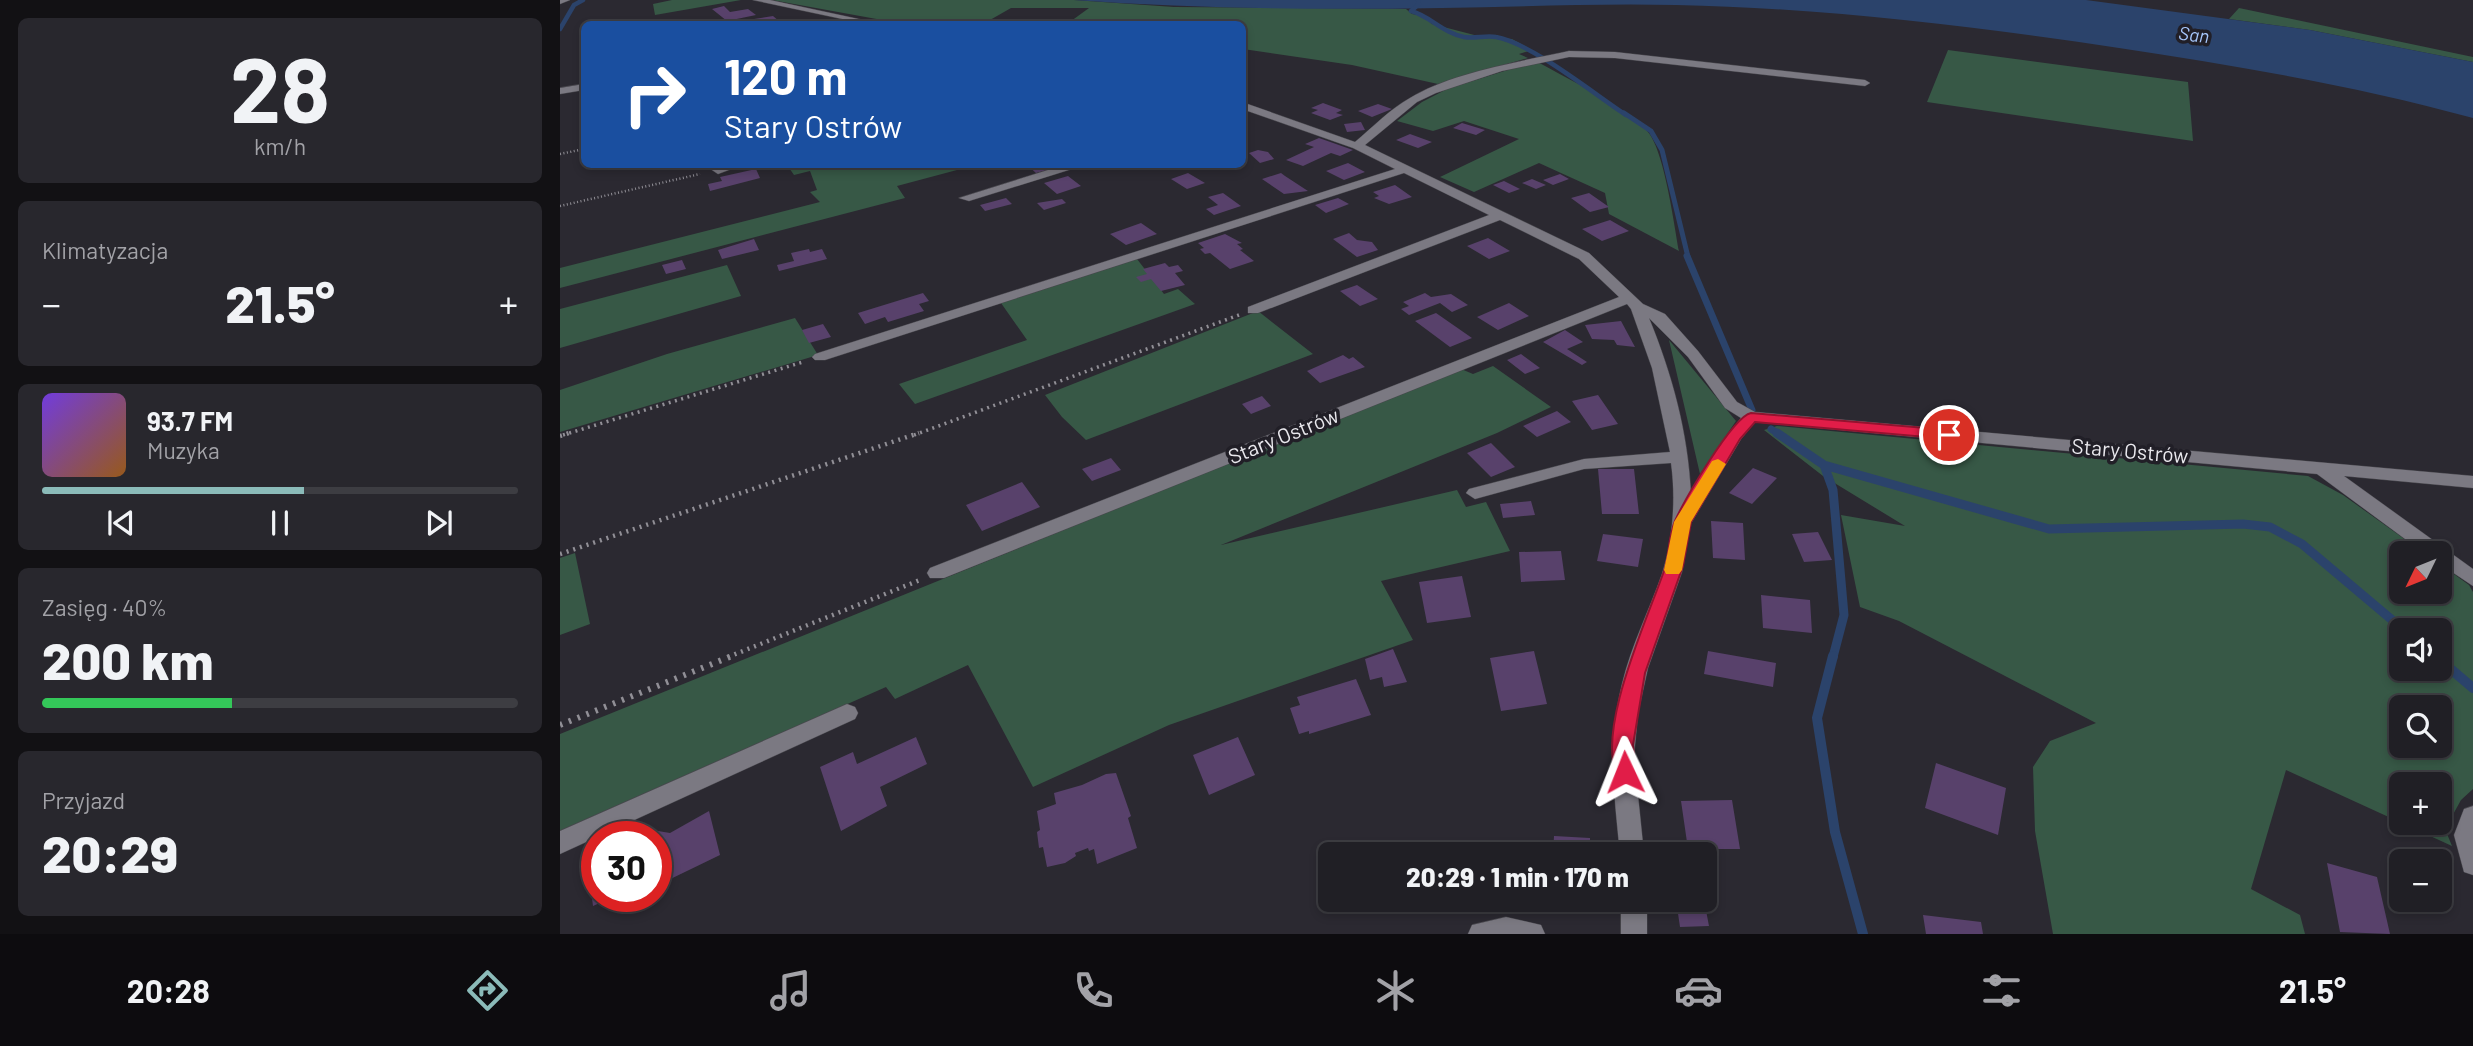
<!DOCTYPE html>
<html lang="pl">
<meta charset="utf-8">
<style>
body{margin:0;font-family:Barlow,sans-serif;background:#28272d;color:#f1f3f6;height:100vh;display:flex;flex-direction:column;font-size:26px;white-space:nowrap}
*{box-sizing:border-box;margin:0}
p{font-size:23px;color:#a2a2a7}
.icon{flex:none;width:38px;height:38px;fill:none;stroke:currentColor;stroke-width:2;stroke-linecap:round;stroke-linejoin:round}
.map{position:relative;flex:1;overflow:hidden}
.sheet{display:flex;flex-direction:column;gap:18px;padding:18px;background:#121114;width:560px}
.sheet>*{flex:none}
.guide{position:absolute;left:21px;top:21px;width:665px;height:147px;border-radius:10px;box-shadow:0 4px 10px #0003,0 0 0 2px #3d3d42;background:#1a4fa0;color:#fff;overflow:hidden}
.needle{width:46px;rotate:227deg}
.buttons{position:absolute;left:1829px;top:541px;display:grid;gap:14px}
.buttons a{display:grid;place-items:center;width:63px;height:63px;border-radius:10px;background:#201f25;box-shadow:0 4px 10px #0003,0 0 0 2px #3d3d42;font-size:35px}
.speed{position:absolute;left:21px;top:821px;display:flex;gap:14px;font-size:35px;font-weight:700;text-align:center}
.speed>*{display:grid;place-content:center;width:91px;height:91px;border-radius:50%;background:#201f25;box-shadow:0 4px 10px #0003,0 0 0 2px #3d3d42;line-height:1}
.speed .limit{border:10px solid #d22;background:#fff;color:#111}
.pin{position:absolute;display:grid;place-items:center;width:60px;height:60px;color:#fff;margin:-30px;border:4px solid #fff;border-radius:50%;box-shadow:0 2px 7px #0007}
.me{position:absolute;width:77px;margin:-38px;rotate:358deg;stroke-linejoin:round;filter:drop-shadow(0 0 5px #0008)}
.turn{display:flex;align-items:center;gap:24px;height:147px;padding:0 28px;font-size:32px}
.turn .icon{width:91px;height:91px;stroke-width:2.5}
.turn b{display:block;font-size:49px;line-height:60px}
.big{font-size:52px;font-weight:800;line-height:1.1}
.sheet .widget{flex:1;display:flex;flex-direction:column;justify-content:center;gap:10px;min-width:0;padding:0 24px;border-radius:10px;background:#28272d}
.sheet .dial{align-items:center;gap:0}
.dial b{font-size:91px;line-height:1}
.song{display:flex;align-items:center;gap:21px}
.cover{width:84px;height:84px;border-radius:10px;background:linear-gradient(135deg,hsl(260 70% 55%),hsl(30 70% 35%))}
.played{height:7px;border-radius:4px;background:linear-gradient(90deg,#8bbbb9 55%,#3d3d42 55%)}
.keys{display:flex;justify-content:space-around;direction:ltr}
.heat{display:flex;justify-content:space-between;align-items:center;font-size:38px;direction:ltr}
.charge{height:10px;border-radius:5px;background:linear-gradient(90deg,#34c759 40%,#3d3d42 0)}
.trip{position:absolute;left:758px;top:842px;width:399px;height:70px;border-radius:10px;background:#201f25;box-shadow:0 4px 10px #0003,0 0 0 2px #3d3d42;font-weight:800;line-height:70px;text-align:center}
.tab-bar{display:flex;height:112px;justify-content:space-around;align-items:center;background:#0d0c0f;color:#a2a2a7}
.tab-bar .icon{width:49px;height:49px}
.tab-bar .active{color:#8bbbb9}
.tab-bar b{font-size:32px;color:#f1f3f6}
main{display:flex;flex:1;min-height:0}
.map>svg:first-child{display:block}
</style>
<main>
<section class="sheet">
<div class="widget dial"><b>28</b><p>km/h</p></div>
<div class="widget"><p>Klimatyzacja</p>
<div class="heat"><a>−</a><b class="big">21.5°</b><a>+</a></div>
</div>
<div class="widget">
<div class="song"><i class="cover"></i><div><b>93.7 FM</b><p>Muzyka</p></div></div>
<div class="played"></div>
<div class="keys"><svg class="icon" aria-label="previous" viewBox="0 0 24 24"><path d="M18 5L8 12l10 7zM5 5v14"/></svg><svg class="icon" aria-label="pause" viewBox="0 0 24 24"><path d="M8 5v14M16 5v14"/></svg><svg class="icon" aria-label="next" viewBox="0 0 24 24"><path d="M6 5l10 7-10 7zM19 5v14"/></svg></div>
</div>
<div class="widget"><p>Zasięg · 40%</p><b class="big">200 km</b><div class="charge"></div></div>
<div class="widget"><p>Przyjazd</p><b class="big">20:29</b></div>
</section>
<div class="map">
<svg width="1913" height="934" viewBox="0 0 1913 934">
<rect width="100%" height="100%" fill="#2b2931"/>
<path fill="#375846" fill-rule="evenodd" d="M112,0h69l-86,15 -2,-11z
M212,0h302l100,7 232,2 6,5 11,2 9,8 50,13 30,2 20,11 -13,4 9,4 -90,26 -86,-19 -109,-16 -1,-25h-175l22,-16h-78l-28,16h-79z
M1679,8l234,49v5l-163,-32 -81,-11z
M1388,50l240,32 5,59 -266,-39z
M976,61c35,20 84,42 111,70 17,17 27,93 32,120l-70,-37 -4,-21 -66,-30 -65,29 -34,-15 79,-38 -55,-18 -31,10 -36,-10 25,-19 25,-13z
M390,165l7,5 -60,16 8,12 -345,90v-20l260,-66 -10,-10 7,-2 -7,-19 -16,4 -7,-10z
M577,259l27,35 14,-5 17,15 -280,100 -16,-20 128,-44 -26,-37z
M167,265l14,31 -181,52v-39z
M698,311l55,43 -227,86 -24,-23 -17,-22z
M235,318l23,37 -258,77v-42l107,-36z
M1109,340l67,81 -36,53z
M933,366l58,41 -54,26 -276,112 236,-55 9,17 20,-5 24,49 -129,30 32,59 -244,85 -136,62 -65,-122 -73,34 -9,-12 -326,144v-97l901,-365 12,5z
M1217,426l531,50 35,19 81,58h-23v39h39v-28l29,21 4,7v197l-12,11 -16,29 7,17 -166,-76 -35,119 49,26 5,19h-252l-18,-103 -2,-64 17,-26 46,-18 -197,-102 -39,-14 -19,-92 64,11 -82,-50 -59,-46zM1841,630h39v38h-39zM1841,707h39v39h-39zM1841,784h39v38h-39z
M15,553l15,71 -30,11v-77z"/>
<path fill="#2b436b" d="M514,0h1012l224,30 163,32v56c-116,-32 -235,-52 -354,-70 -147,-22 -295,-40 -443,-43 -78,-2 -156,2 -234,3 -123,2 -245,1 -368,-8z"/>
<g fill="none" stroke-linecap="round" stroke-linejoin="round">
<path stroke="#2b436b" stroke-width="4.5" d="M858,0l1,4 -8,7c19,5 32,22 53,26 10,2 22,-2 32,0 35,6 98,57 130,78
M0,29l14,-24 9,-5"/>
<path stroke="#2b436b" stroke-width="5" d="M1064,113l27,18 11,19 26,107"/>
<path stroke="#2b436b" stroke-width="7" d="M1127,256l65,154
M1211,429l9,6"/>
<path stroke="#2b436b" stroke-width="9" d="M1217,433l47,32 225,64 194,-5 27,3 32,17 102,86
M1264,465l9,25 11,125 -11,42"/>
<path stroke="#2b436b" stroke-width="10" d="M1273,656l-16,62 18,114 28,102
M1880,660l33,28"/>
</g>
<path fill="#58416b" d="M164,6l6,6 18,-3 8,6 -29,6 -15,-12z
M213,16l7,6 -20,2 -6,-5z
M763,103l19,7 -6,3 7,2 -13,5 -19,-7 7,-3 -7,-2z
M818,104l14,5 -20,8 -14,-6z
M801,122l4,8 -18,2 -3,-8z
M902,123l23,7 -9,5 -23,-7z
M850,134l22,8 -14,6 -22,-8z
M759,138l34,12 -13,6 -9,-3 -28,13 -17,-6 28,-13 -9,-3z
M698,150l10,2 6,7 -14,4 -11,-10z
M788,163l17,9 -21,8 -18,-9z
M466,164h26l4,4 -20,5z
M196,169l4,9 -50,13 -2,-7 14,-3 -2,-4z
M628,173l17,10 -18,6 -16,-10z
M721,173l4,3 23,15 -24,3 -22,-15z
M1000,174l9,5 -16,6 -10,-5z
M508,176l13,10 -24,8 -13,-11z
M972,179l14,6 -10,4 -14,-6z
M944,181l16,8 -11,4 -16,-8z
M835,185l17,12 -23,7 -15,-6 5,-2 -6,-4z
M663,193l18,13 -27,9 -8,-6 12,-4 -10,-8z
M1029,193l20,14 -19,5 -19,-14z
M446,198l6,6 -27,7 -5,-6z
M778,198l11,6 -23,9 -11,-8z
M502,199l4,4 -22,7 -7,-7z
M1050,220l19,11 -27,10 -20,-12z
M581,223l16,11 -31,11 -16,-11z
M789,233l8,7 15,2 6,8 -21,7 -24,-18z
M665,234l17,9 -5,1 6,5 -3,1 14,11 -24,8 -20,-16 -5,1 -5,-5 4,-1 -6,-5z
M928,238l22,13 -21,8 -22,-13z
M194,239l5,11 -37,9 -4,-9z
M249,249l1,3 12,-3 5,10 -48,12 -2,-6 17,-4 -3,-8z
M122,260l4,9 -20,5 -4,-9z
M605,263l4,4 9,-2 5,6 -8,2 10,12 -24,6 -10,-12 -10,3 -5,-5 11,-3 -4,-5z
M797,285l21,14 -18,7 -20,-15z
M363,293l6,8 -10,3 5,7 -36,11 -3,-5 -20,7 -7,-11z
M865,293l6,4 20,-3 17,11 -16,7 -12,-9 -31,12 -8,-6 8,-3 -6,-4z
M949,303l20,13 -31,14 -21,-13z
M876,313l36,25 -22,9 -35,-26z
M1061,321l14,26 -18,-2 -3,-5 -22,-1 -7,-14z
M263,324l8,13 -22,6 -7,-13z
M1005,330l18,12 -16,7 20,13 -5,3 -39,-23z
M961,354l19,14 -15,6 -18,-14z
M783,355l6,4 4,-2 12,10 -45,16 -13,-12z
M1038,395l20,29 -26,6 -20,-29z
M702,396l9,10 -20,8 -9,-10z
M997,411l14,11 -34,15 -14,-11z
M931,443l24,24 -24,10 -24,-24z
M551,458l10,12 -29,11 -10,-12z
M1193,468l24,10 -25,26 -23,-11z
M1038,469h36l5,45h-37z
M462,482l18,25 -58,24 -16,-26z
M971,501l4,14 -32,3 -3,-14z
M1151,521l32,2 2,37 -32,-2z
M1258,532l14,28 -28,2 -12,-28z
M1043,534l40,5 -5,28 -41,-6z
M1001,551l4,29 -44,2 -2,-30z
M902,576l9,41 -44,6 -8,-41z
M1201,595l49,5 2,33 -49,-5z
M833,649l14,33 -23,5 -2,-10 -12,3 -5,-21z
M974,651l13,53 -46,7 -11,-53z
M1148,651l68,12 -3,24 -69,-13z
M796,679l15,36 -62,19v-3l-10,3 -9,-26 10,-3 -3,-8z
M356,737l11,27 -47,23 7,19 -46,25 -21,-64 33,-15 4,12z
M678,737l17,38 -46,20 -16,-40z
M1376,763l70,25 -8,47 -73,-27z
M556,773l15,43 -3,2 9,30 -40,16 -3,-15 -5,2 -1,-3 -13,5 1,3 -11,7 -18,4 -4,-20 -4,1 -2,-16 3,-2 -3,-19 19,-7 -2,-11 28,-8 24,-11z
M1172,800l8,49h-52l-7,-48z
M149,811l11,44 -64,31v-50h-10l6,-6 18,3z
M994,836l36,2v16h-37z
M37,863v33h18l-22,10 -5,-38z
M1767,863l50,14 13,57 -50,-2z
M1116,900h28l5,26 -29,1z
M1363,915l58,7 2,12h-57z"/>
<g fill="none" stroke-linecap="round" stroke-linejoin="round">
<defs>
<path id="minor" d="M0,0h10l-10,4z
M193,0h17l112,24h-16z
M1009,51l46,1 250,28 5,3 -5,3 -250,-28 -46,-1 -67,14 -66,22 -19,9 -52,43 224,108 54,51 22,10 33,37 39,51 18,10 718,64v12l-129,-12 129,93v17l-33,-22v-11h-16l-107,-79 -562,-52 -14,17 -51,86 -8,47 -34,96 -10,45 -4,43 10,98h-24c-6,-63 -13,-107 2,-170 9,-38 27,-73 40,-110 11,-35 14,-75 9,-111l-87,6 -109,30 -9,-6 3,-4 115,-30 86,-7 -18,-84 -21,-59 -4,-5 -683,274h-14l-3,-5 3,-5 689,-271 -40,-38 -79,-39 -242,93h-10v-6l241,-92 -85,-42 -579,187h-10l-3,-3 3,-3 580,-185 -42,-21 -111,-39v-7l113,40c18,-15 35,-33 55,-44 40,-25 112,-37 159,-47zM1089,318l39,39 37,51 16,10 -15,19 -35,57c-3,-62 -19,-120 -42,-176z
M24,84v6l-24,4v-6z
M164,164h21l-27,10 -6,-4z
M507,164h21l-119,37 -10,-3z
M287,704l8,3 3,6 -3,6 -295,135v-23z
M1913,806v69l-9,-3 -10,-37 10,-26z
M1061,900h26v34h-26z
M946,917l35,8 4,9h-77l4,-9z"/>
</defs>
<use href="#minor" stroke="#47464c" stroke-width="1"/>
<path stroke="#918f96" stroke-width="2.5" stroke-dasharray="1 2.5" stroke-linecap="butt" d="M0,154l24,-5
M0,206l140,-32"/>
<path stroke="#918f96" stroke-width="3.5" stroke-dasharray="2 4.5" stroke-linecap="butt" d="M3,435l240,-73
M354,435l325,-120"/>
<path stroke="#918f96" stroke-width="4.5" stroke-dasharray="2 5" stroke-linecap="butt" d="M0,436l9,-3
M0,554l359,-121
M168,657l192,-77"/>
<path stroke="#918f96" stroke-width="6" stroke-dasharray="2.5 7" stroke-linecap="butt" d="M0,725l172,-69"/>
<use href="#minor" fill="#7b7982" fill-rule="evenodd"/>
</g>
<path fill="#e11d48" stroke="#92132f" stroke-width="2" d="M1191,413l198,17 7,5 -7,4 -194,-17 -15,17 -49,83 -8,44 -38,107 -12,72 3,27 -3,6 -8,3 -7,-3c-24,-47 31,-162 47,-210 4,-15 4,-33 10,-47 9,-20 57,-104 76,-108z"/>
<path fill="#f59e0b" d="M1158,459l8,5 -35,58 -9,48 -3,4h-13l-2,-4 10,-48 38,-61z"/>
<g text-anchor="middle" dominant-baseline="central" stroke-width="7" stroke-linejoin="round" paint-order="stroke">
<g font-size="19" font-style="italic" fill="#a7c7fc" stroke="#211f27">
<text transform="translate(1634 34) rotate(7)">San</text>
</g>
<g font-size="21" fill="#eae9ee" stroke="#211f27">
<text transform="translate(723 435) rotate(-22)">Stary Ostrów</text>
<text transform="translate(1570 450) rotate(5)">Stary Ostrów</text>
</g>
</g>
</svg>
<div class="buttons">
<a><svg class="needle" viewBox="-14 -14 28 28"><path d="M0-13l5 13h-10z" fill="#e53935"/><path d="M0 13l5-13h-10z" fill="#a2a2a7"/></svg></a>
<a><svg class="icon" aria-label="sound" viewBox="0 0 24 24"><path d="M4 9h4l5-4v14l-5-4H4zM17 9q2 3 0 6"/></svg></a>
<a><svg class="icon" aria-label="search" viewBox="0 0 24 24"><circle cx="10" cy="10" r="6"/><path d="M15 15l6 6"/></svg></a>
<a>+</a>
<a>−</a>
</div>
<div class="speed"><div class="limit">30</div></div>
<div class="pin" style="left:1389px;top:435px;background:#d93025"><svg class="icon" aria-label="arrive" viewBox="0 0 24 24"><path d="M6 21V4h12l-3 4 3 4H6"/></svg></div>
<svg class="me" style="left:1065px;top:772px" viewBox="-20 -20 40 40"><path d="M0-17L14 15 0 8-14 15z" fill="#e11d48" stroke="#fff" stroke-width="4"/></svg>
<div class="trip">20:29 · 1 min · 170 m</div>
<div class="guide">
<div class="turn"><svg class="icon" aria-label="right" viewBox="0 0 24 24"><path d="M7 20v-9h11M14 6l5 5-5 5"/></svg><div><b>120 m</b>Stary Ostrów</div></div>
</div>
</div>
</main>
<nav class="tab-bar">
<b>20:28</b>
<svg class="icon active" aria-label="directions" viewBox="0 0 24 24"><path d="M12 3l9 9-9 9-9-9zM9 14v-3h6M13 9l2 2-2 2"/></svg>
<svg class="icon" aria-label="music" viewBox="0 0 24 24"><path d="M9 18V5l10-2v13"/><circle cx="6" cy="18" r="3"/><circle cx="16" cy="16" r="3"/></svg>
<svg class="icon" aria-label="phone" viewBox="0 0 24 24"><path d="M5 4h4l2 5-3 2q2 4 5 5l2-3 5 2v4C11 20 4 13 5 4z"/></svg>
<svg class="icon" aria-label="climate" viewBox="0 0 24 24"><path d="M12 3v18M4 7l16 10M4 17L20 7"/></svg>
<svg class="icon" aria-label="car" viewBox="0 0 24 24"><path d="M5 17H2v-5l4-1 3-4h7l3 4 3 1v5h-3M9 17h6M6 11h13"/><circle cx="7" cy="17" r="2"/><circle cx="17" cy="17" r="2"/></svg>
<svg class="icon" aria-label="filters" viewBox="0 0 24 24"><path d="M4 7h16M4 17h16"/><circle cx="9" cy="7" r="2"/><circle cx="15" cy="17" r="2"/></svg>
<b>21.5°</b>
</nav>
